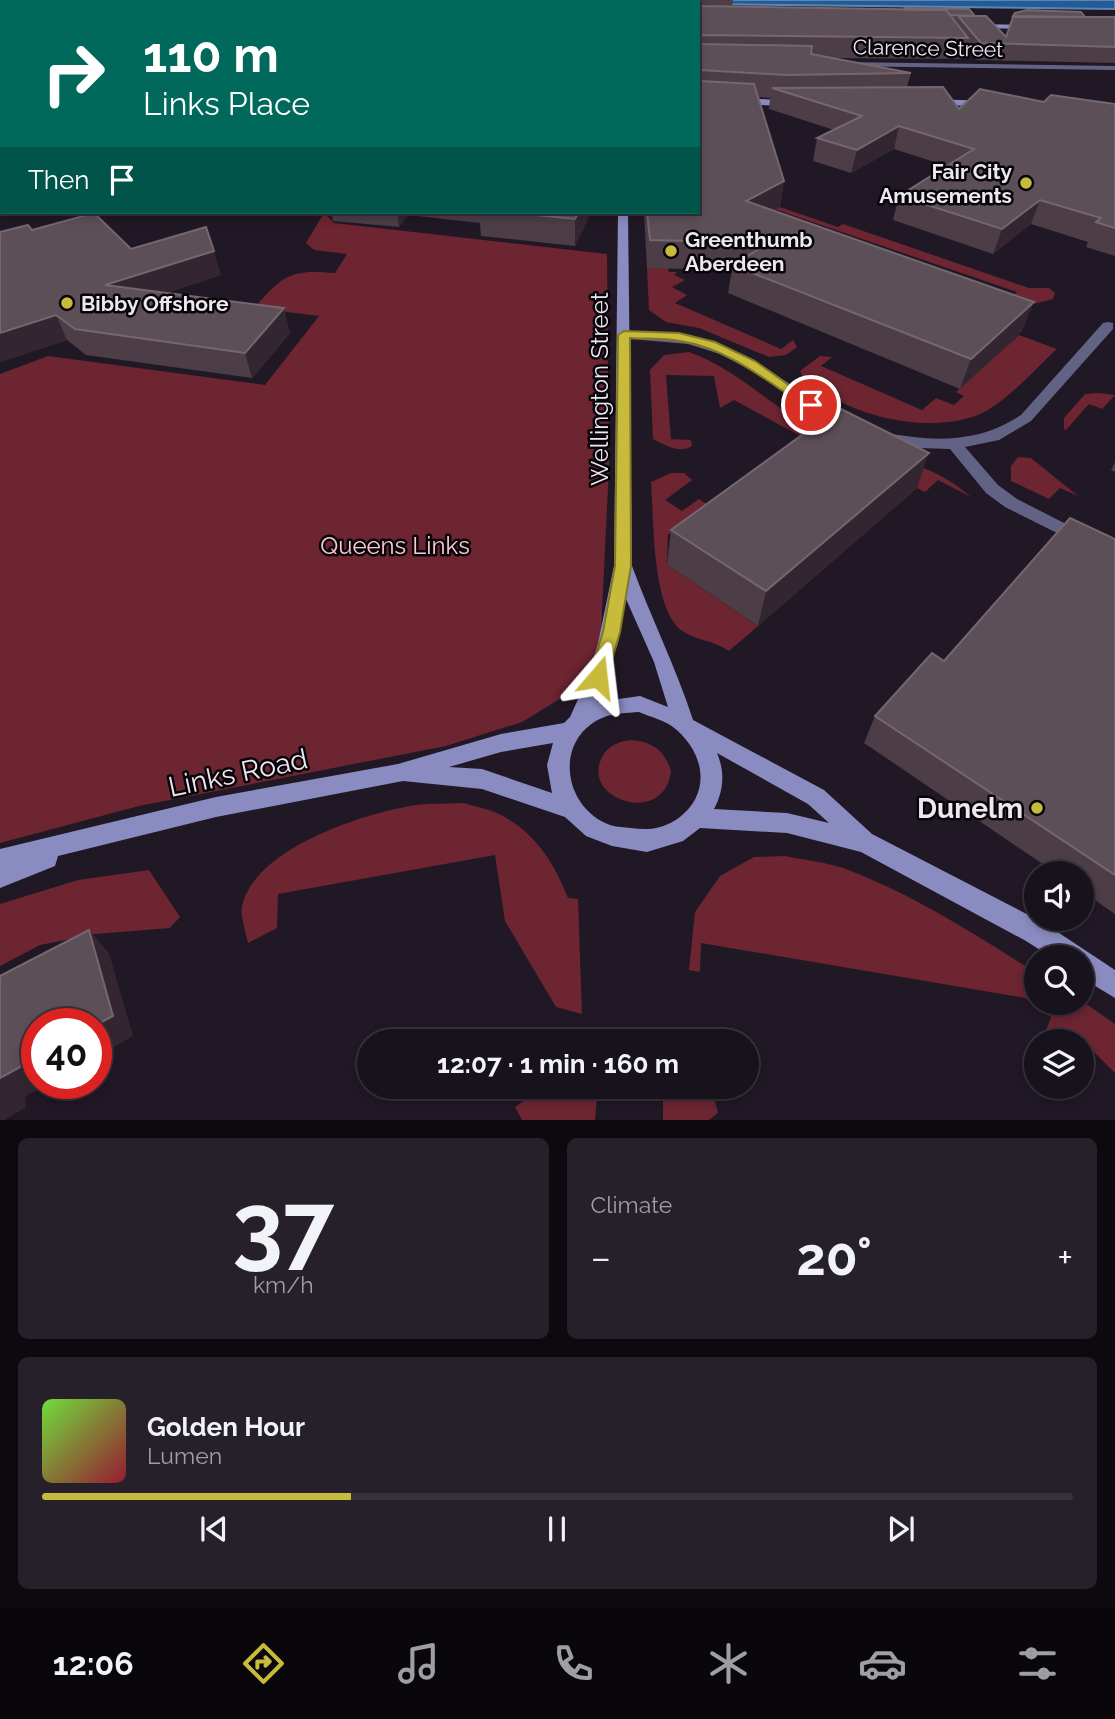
<!DOCTYPE html>
<meta charset="utf-8">
<style>
body{margin:0;font-family:Raleway,sans-serif;background:#252029;color:#f1f3f6;height:100vh;display:flex;flex-direction:column;font-size:26px;white-space:nowrap}
*{box-sizing:border-box;margin:0}
p{font-size:23px;color:#9f9ea3}
.icon{flex:none;width:38px;height:38px;fill:none;stroke:currentColor;stroke-width:2;stroke-linecap:round;stroke-linejoin:round}
.map{position:relative;height:1120px;overflow:hidden}
.details{display:flex;flex-direction:column;gap:18px;padding:18px;background:#0d0a0f;flex:1}
.details>*{flex:none}
.top-card{position:absolute;left:0px;top:0px;width:700px;height:214px;box-shadow:0 4px 10px #0003,0 0 0 2px #36323b;background:#00695c;color:#fff;overflow:hidden}
.fabs{position:absolute;left:1024px;top:861px;display:grid;gap:14px}
.fabs a{display:grid;place-items:center;width:70px;height:70px;border-radius:50%;background:#18121c;box-shadow:0 4px 10px #0003,0 0 0 2px #36323b;font-size:35px}
.speed{position:absolute;left:21px;top:1008px;display:flex;gap:14px;font-size:35px;font-weight:700;text-align:center}
.speed>*{display:grid;place-content:center;width:91px;height:91px;border-radius:50%;background:#18121c;box-shadow:0 4px 10px #0003,0 0 0 2px #36323b;line-height:1}
.speed .limit{border:10px solid #d22;background:#fff;color:#111}
.pin{position:absolute;display:grid;place-items:center;width:60px;height:60px;color:#fff;margin:-30px;border:4px solid #fff;border-radius:50%;box-shadow:0 2px 7px #0007}
.me{position:absolute;width:77px;margin:-38px;rotate:17deg;stroke-linejoin:round;filter:drop-shadow(0 0 5px #0008)}
.turn{display:flex;align-items:center;gap:24px;height:147px;padding:0 28px;font-size:32px}
.turn .icon{width:91px;height:91px;stroke-width:2.5}
.turn b{display:block;font-size:49px;line-height:60px}
.then{display:flex;align-items:center;height:66px;padding:0 28px;background:#0003;gap:14px;font-size:26px}
.big{font-size:52px;font-weight:700;line-height:1.1}
.details .widget{flex:1;display:flex;flex-direction:column;justify-content:center;gap:10px;min-width:0;padding:0 24px;border-radius:10px;background:#252029}
.details .dial{align-items:center;gap:0}
.dial b{font-size:91px;line-height:1}
.song{display:flex;align-items:center;gap:21px}
.cover{width:84px;height:84px;border-radius:10px;background:linear-gradient(135deg,hsl(100 70% 55%),hsl(350 70% 35%))}
.played{height:7px;border-radius:4px;background:linear-gradient(90deg,#c8bb3b 30%,#36323b 30%)}
.keys{display:flex;justify-content:space-around;direction:ltr}
.heat{display:flex;justify-content:space-between;align-items:center;font-size:38px;direction:ltr}
.details .tiles{flex:1;display:grid;gap:18px;grid-template-columns:1fr 1fr}
.widget:last-child{grid-column:span 2}
.trip{position:absolute;left:357px;top:1029px;width:402px;height:70px;border-radius:35px;background:#18121c;box-shadow:0 4px 10px #0003,0 0 0 2px #36323b;font-weight:700;line-height:70px;text-align:center}
.dock{display:flex;height:112px;justify-content:space-around;align-items:center;background:#0a070b;color:#9f9ea3}
.dock .icon{width:49px;height:49px}
.dock .current{color:#c8bb3b}
.dock b{font-size:32px;color:#f1f3f6}
.map>svg:first-child{display:block}
</style>
<div class="map">
<svg width="1115" height="1121" viewBox="0 0 1115 1121">
<rect width="100%" height="100%" fill="#201825"/>
<path fill="#6c2531" d="M751,197l87,30 5,-3 186,64h20l6,5 -2,6 -23,6 -21,-5 8,-8 -269,-92z
M324,213l10,10 273,31 2,213 -8,165 -8,30 -15,21 -15,14 -41,25 -76,24 -307,60 -139,37v-469l48,-18 217,29 54,-69 -65,-8c29,-33 36,-39 81,-35l12,-19 -33,-4 -8,-7z
M647,268h21l1,4h8l-3,3 11,5 -13,7 15,8 -12,8 106,46 12,-9 4,7 -11,8 -17,2 -70,-29 -33,-6 -17,-12z
M1019,335l38,14c-21,19 -52,55 -79,66 -48,18 -113,4 -155,-23 -10,-6 -20,-10 -23,-21l20,-15 12,1 -11,9 101,44 14,-12 18,7 10,-9 -8,-4z
M689,352c50,18 85,57 131,82 10,6 24,9 35,12 42,13 83,21 116,51l-33,-17 -13,12 -95,-49 -8,5 -88,-48 -14,8 -6,-32 -48,-1 5,64 20,1 1,6c-13,8 -27,-1 -39,-7l-3,-69 14,-15z
M1099,393l16,2 -13,14 -13,-5 -23,26 -2,-1v-11l21,-24z
M1018,457l13,1 47,38 -18,-8 -11,11 -38,-18v-15z
M671,473h13l8,7 -27,20 17,11 17,-12 24,16 -46,19h-9l-1,31 91,61 -29,25c-16,-11 -31,-10 -45,-19 -33,-20 -30,-115 -33,-150z
M630,740c21,1 35,10 41,31 -6,54 -85,31 -71,-9 4,-14 16,-20 30,-22z
M464,803c12,4 26,6 37,12 35,18 53,48 67,83l10,1 4,115 -26,-7 -51,-86 -10,-66 -217,39 -1,34 -29,15c-2,-10 -8,-27 -6,-37 13,-58 122,-93 174,-101 15,-2 32,-1 48,-2z
M785,856c19,4 40,6 58,12 66,24 134,67 193,105v30l46,-2 33,23v49l-24,-24 -9,7v-15h-40l9,-24 -26,-19 -324,-55 -1,29 -11,-2 6,-58 25,-36 34,-19z
M149,870l31,47 -10,11 -74,6 -56,11 -40,21v-62l78,-24z
M543,1087h55l-3,33h-73l-7,-13z
M663,1087h48l7,26 -9,7h-46z"/>
<path fill="#215b98" stroke="#5e85b2" stroke-width="2" d="M0,0h424l-422,2 -2,29z
M683,0h432v9l-417,-5v-2z"/>
<g fill="none" stroke-linecap="round" stroke-linejoin="round">
<path fill="#626384" fill-rule="evenodd" d="M842,62l273,4v4l-276,-4z
M1108,322l5,1v6l-82,92 -32,19 -34,7 33,38 19,14 98,50v13l-110,-55 -19,-14 -36,-44 -31,-1 -42,-8 -3,-3 8,-5c50,10 95,12 139,-17l82,-92z
M624,331c89,2 121,22 192,71 12,9 31,15 40,25l-7,5 -23,-11 -70,-48 -36,-19 -32,-10 -69,-6 -2,-3z"/>
<path fill="#8a8cc1" fill-rule="evenodd" d="M972,24l59,1 4,2 -4,2 -62,-1z
M698,95l95,6 4,3 -4,3 -95,-6z
M932,99l56,2 4,3 -4,3 -59,-3z
M0,108h2v6h-2z
M618,212h10l4,354c19,52 44,101 61,154l131,70 48,44 172,89 71,47v28l-33,-20v-21h-31l-25,-16 -165,-89 -74,-19 -87,-5 -17,13 -36,11 -35,-6 -26,-10 -21,-19 -83,-28 -79,-8 -187,36 -158,39 -3,10 -55,22v-39l216,-52 182,-33 103,-30 63,-11 6,-6 18,-40 10,-34 16,-77zM626,599l28,63 14,45 -28,-11 -43,6 21,-59zM639,712c11,5 25,8 34,15 30,23 40,64 7,90 -15,11 -30,14 -49,11 -7,-1 -15,-1 -21,-3 -48,-18 -56,-86 -8,-107 11,-5 25,-5 37,-6zM553,743l-6,22 5,28 -70,-24 -33,-2 52,-15zM717,753l91,51 21,19 -42,-10 -73,-4c10,-19 11,-37 3,-56z"/>
</g>
<path fill="#4c3d46" d="M463,0h270l-1,7 172,3 1,-2 70,8 31,21 79,-20h30v46l-138,-3 -11,-14 -4,13 -130,-1 79,15 -4,14 52,22 85,-7 71,2v152l-29,-9 2,-5 -57,-18 -38,30 -100,-34 6,-24 48,-30 -53,-17 -43,24 -38,-12 4,-23 17,-8 -65,-21 1,-11 -12,-1 26,84 -4,26 -7,4 249,120 -62,58 -232,-96 4,-23 -85,-2 -3,-56h54v-210h-235z
M0,24h2v67h-2z
M331,212h260l-16,34 -94,-10 -1,-13 -72,-8 -9,12 -66,-6z
M32,230l189,45 -55,18 124,40 -38,45 -166,-23 -19,-15 -67,22v-130z
M1115,462v10l-4,-2z
M917,488l-159,138 -91,-61 4,-35z
M1115,539v375l-33,-23v-18h-26l-192,-130 11,-27 69,-55z"/>
<path fill="#332631" d="M899,126l-5,23 -43,24 6,-23z
M784,181l-4,26 -38,21 4,-27z
M1040,200l-9,24 -38,30 9,-25z
M397,212h11v3l-9,12z
M579,212h12l-16,34v-27z
M214,251l7,24 -107,35 -9,-25z
M1034,302l-12,29 -62,58 11,-30z
M284,308l6,25 -38,45 -7,-25z
M56,315l11,25 -67,22v-29z
M929,453l-12,35 -159,138 8,-35z
M89,930l20,23 24,83 -37,21v-32z
M37,1058v25h12l-24,14 1,10 -23,14h-3v-43z"/>
<path fill="#5d4f58" stroke="#746770" stroke-width="2" d="M515,0h182l1,2h-185z
M698,2l2,4 246,4 22,28 -268,-3 -2,2z
M905,8l64,1 6,7 -25,-1 -4,-5h-40z
M1027,10l54,2 4,5 -72,-1 2,-3z
M958,16h28l20,21 7,-20h102v30l-134,-4z
M0,24h2v47h-2z
M698,39l2,5 112,2 -1,8 100,19 -125,2 -86,-5 -2,6z
M698,79l2,2 54,3 30,97 -38,20 288,101 -63,57 -239,-94 37,-22 -119,-3 -3,-28h51z
M943,87l16,22 21,-20 64,13 7,-7 64,9v124l-19,-6 5,-4 -61,-18 -38,29 -103,-33 75,-47 -75,-23 -42,24 -40,-12 45,-22 -90,-28z
M505,212h74l-4,7z
M94,213l37,36 75,-22 8,24 -109,34 179,23 -39,45 -170,-24 -19,-14 -56,18v-101l28,-7 4,5z
M839,408l90,45 -163,138 -95,-61z
M1070,518l45,21v336l-240,-159 57,-63 12,8z
M89,930l24,86 -17,9v-1h-59v34l-37,20v-102z"/>
<path fill="#c8bb3b" stroke="#827a26" stroke-width="2" d="M624,331l55,2 36,9 40,19 62,44 -2,2h-9c-39,-26 -78,-59 -126,-66 -16,-3 -34,-2 -50,-3l1,228 -11,66 -13,45 -3,5h-12l-3,-5 14,-45 12,-66 3,-231z"/>
<g fill="#c8bb3b" stroke="#08050a" stroke-width="2.5">
<circle cx="1026" cy="183" r="7"/>
<circle cx="671" cy="251" r="7"/>
<circle cx="67" cy="303" r="7"/>
<circle cx="1037" cy="808" r="7"/>
</g>
<g text-anchor="middle" dominant-baseline="central" stroke-width="5" stroke-linejoin="round" paint-order="stroke">
<g font-size="21" fill="#ede7f0" stroke="#08050a">
<text transform="translate(928 48) rotate(1)">Clarence Street</text>
</g>
<g font-size="21" font-weight="bold" fill="#ede7f0" stroke="#08050a" text-anchor="start">
<text x="1012" y="171" text-anchor="end">Fair City<tspan x="1012" dy="24">Amusements</tspan></text>
<text x="685" y="239">Greenthumb<tspan x="685" dy="24">Aberdeen</tspan></text>
<text x="81" y="303">Bibby Offshore</text>
</g>
<g font-size="24" fill="#ede7f0" stroke="#08050a">
<text transform="translate(599 389) rotate(-90)">Wellington Street</text>
</g>
<g font-size="24" fill="#fcc9cd" stroke="#08050a">
<text x="395" y="545">Queens Links</text>
</g>
<g font-size="28" fill="#ede7f0" stroke="#08050a">
<text transform="translate(238 773) rotate(-12)">Links Road</text>
</g>
<g font-size="28" font-weight="bold" fill="#ede7f0" stroke="#08050a" text-anchor="end">
<text x="1023" y="808">Dunelm</text>
</g>
</g>
</svg>
<div class="fabs">
<a><svg class="icon" aria-label="sound" viewBox="0 0 24 24"><path d="M4 9h4l5-4v14l-5-4H4zM17 9q2 3 0 6"/></svg></a>
<a><svg class="icon" aria-label="search" viewBox="0 0 24 24"><circle cx="10" cy="10" r="6"/><path d="M15 15l6 6"/></svg></a>
<a><svg class="icon" aria-label="layers" viewBox="0 0 24 24"><path d="M12 4l9 5-9 5-9-5zM3 14l9 5 9-5"/></svg></a>
</div>
<div class="speed"><div class="limit">40</div></div>
<div class="pin" style="left:811px;top:405px;background:#d93025"><svg class="icon" aria-label="arrive" viewBox="0 0 24 24"><path d="M6 21V4h12l-3 4 3 4H6"/></svg></div>
<svg class="me" style="left:598px;top:677px" viewBox="-20 -20 40 40"><path d="M0-17L14 15 0 8-14 15z" fill="#c8bb3b" stroke="#fff" stroke-width="4"/></svg>
<div class="trip">12:07 · 1 min · 160 m</div>
<div class="top-card">
<div class="turn"><svg class="icon" aria-label="right" viewBox="0 0 24 24"><path d="M7 20v-9h11M14 6l5 5-5 5"/></svg><div><b>110 m</b>Links Place</div></div>
<div class="then">Then<svg class="icon" aria-label="arrive" viewBox="0 0 24 24"><path d="M6 21V4h12l-3 4 3 4H6"/></svg></div>
</div>
</div>
<section class="details">
<div class="tiles">
<div class="widget dial"><b>37</b><p>km/h</p></div>
<div class="widget"><p>Climate</p>
<div class="heat"><a>−</a><b class="big">20°</b><a>+</a></div>
</div>
<div class="widget">
<div class="song"><i class="cover"></i><div><b>Golden Hour</b><p>Lumen</p></div></div>
<div class="played"></div>
<div class="keys"><svg class="icon" aria-label="previous" viewBox="0 0 24 24"><path d="M18 5L8 12l10 7zM5 5v14"/></svg><svg class="icon" aria-label="pause" viewBox="0 0 24 24"><path d="M8 5v14M16 5v14"/></svg><svg class="icon" aria-label="next" viewBox="0 0 24 24"><path d="M6 5l10 7-10 7zM19 5v14"/></svg></div>
</div>
</div>
</section>
<nav class="dock">
<b>12:06</b>
<svg class="icon current" aria-label="directions" viewBox="0 0 24 24"><path d="M12 3l9 9-9 9-9-9zM9 14v-3h6M13 9l2 2-2 2"/></svg>
<svg class="icon" aria-label="music" viewBox="0 0 24 24"><path d="M9 18V5l10-2v13"/><circle cx="6" cy="18" r="3"/><circle cx="16" cy="16" r="3"/></svg>
<svg class="icon" aria-label="phone" viewBox="0 0 24 24"><path d="M5 4h4l2 5-3 2q2 4 5 5l2-3 5 2v4C11 20 4 13 5 4z"/></svg>
<svg class="icon" aria-label="climate" viewBox="0 0 24 24"><path d="M12 3v18M4 7l16 10M4 17L20 7"/></svg>
<svg class="icon" aria-label="car" viewBox="0 0 24 24"><path d="M5 17H2v-5l4-1 3-4h7l3 4 3 1v5h-3M9 17h6M6 11h13"/><circle cx="7" cy="17" r="2"/><circle cx="17" cy="17" r="2"/></svg>
<svg class="icon" aria-label="filters" viewBox="0 0 24 24"><path d="M4 7h16M4 17h16"/><circle cx="9" cy="7" r="2"/><circle cx="15" cy="17" r="2"/></svg>
</nav>
